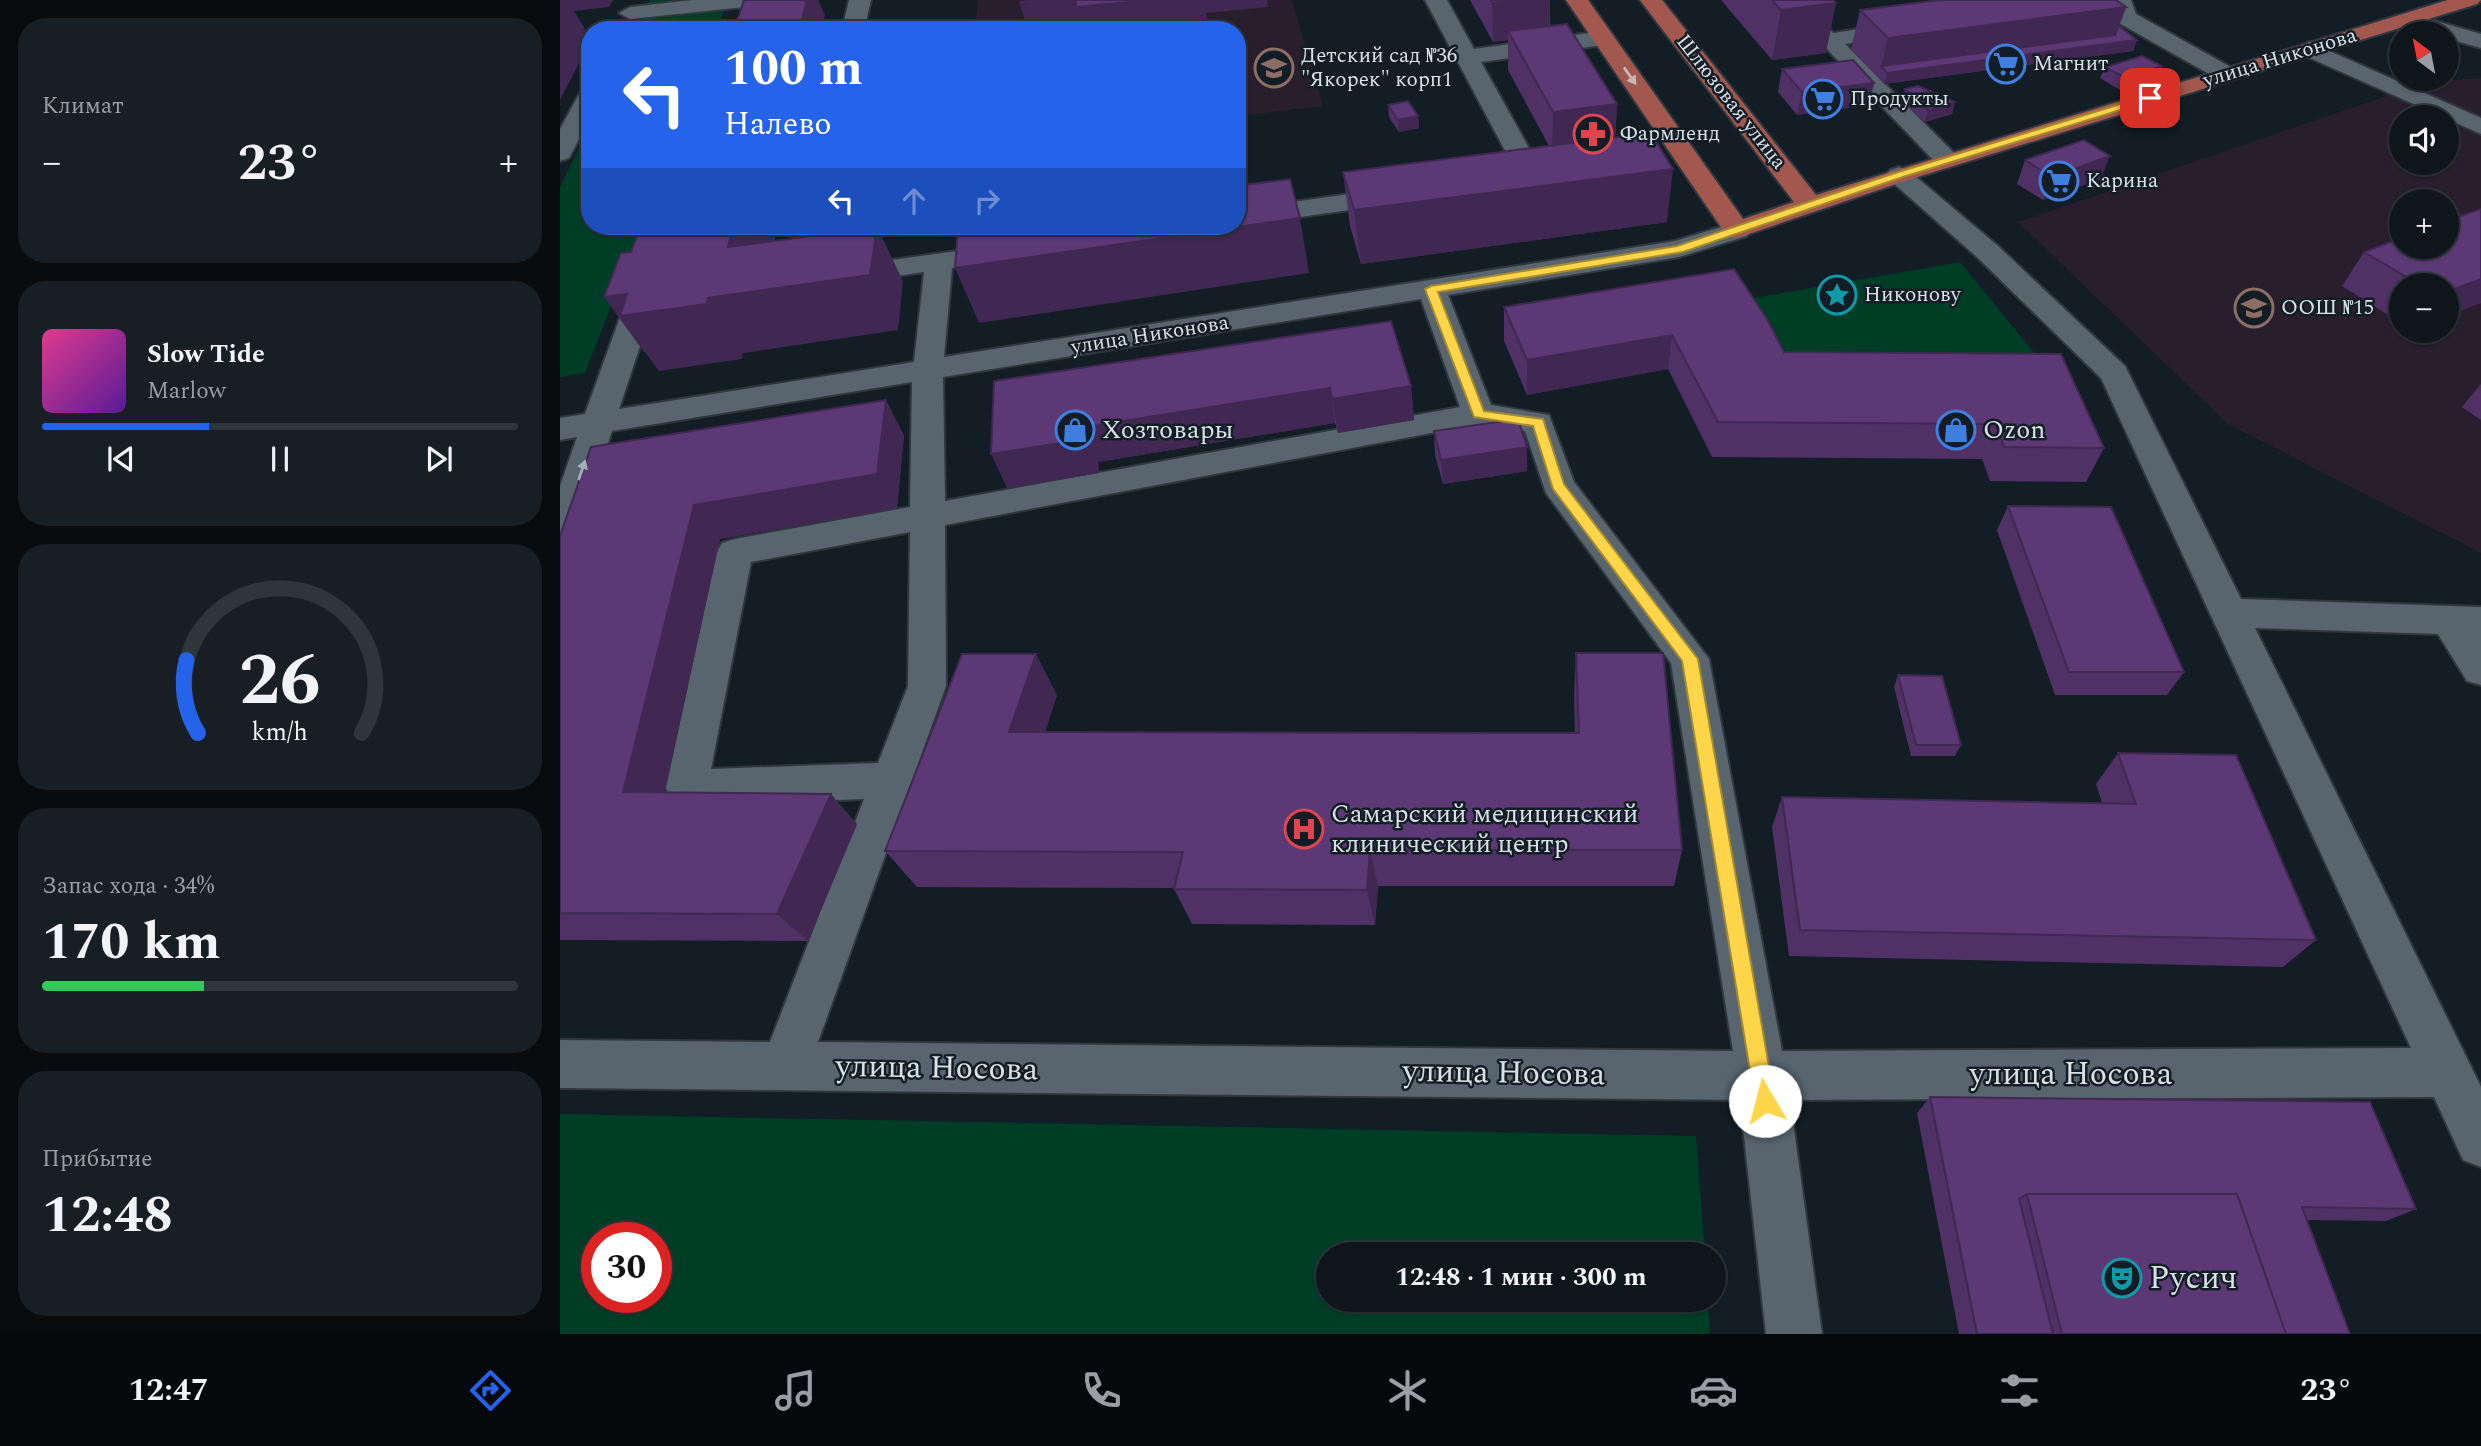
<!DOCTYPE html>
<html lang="ru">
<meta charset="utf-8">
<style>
body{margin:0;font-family:Spectral,serif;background:#171f25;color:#f1f3f6;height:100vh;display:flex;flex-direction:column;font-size:26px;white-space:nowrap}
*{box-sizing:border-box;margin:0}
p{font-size:23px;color:#9b9fa3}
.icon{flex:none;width:38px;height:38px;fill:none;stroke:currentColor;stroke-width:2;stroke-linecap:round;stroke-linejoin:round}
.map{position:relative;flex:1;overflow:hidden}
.sheet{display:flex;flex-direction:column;gap:18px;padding:18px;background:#080c0f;width:560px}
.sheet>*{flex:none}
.hud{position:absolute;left:21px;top:21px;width:665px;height:214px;border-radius:28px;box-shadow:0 2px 5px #0004,0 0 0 2px #2e353b;background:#2563eb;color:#fff;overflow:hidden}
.needle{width:46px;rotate:328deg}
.controls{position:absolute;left:1829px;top:21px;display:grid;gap:14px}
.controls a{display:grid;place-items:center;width:70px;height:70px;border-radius:50%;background:#0e161c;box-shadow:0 2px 5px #0004,0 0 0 2px #2e353b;font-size:35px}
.speed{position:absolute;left:21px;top:1222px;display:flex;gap:14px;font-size:35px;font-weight:700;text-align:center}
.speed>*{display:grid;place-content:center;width:91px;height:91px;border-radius:50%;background:#0e161c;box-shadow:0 2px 5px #0004,0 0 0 2px #2e353b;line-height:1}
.speed .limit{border:10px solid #d22;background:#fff;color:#111}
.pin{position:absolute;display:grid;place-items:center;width:60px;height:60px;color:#fff;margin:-30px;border-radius:14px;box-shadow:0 4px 10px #0006}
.me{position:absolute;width:77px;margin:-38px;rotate:352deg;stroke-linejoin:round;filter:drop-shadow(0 0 5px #0008)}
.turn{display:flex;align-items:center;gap:24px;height:147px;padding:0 28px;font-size:32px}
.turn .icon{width:91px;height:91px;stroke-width:2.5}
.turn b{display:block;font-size:49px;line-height:60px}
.lanes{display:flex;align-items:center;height:66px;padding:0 28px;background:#0003;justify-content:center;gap:35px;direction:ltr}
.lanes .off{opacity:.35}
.big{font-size:52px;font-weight:700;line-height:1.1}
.sheet .widget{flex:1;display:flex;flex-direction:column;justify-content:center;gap:10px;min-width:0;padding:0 24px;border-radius:28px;background:#171f25}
.sheet .dial{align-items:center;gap:0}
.dial svg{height:182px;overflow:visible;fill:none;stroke:#2e353b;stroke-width:7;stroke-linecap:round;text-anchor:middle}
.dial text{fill:#f1f3f6;stroke:none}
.song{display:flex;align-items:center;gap:21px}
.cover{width:84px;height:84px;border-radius:10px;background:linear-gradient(135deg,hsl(330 70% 55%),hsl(270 70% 35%))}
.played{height:7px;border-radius:4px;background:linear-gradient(90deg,#2563eb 35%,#2e353b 35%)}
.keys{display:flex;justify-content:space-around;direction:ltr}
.heat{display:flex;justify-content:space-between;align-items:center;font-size:38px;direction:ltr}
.charge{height:10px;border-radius:5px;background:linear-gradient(90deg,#34c759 34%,#2e353b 0)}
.trip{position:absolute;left:756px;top:1242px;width:410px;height:70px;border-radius:35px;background:#0e161c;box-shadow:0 2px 5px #0004,0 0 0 2px #2e353b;font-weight:700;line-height:70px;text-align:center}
.tabs{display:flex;height:112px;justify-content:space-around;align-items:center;background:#06090b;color:#9b9fa3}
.tabs .icon{width:49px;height:49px}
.tabs .active{color:#2563eb}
.tabs b{font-size:32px;color:#f1f3f6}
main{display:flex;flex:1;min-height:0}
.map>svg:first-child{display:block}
</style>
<main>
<section class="sheet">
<div class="widget"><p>Климат</p>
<div class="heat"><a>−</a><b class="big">23°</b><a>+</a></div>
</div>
<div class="widget">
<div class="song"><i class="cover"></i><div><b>Slow Tide</b><p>Marlow</p></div></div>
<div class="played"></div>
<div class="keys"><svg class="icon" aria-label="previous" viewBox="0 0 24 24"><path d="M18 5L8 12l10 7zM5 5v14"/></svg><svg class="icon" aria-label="pause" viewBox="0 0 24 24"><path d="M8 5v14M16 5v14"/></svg><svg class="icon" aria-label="next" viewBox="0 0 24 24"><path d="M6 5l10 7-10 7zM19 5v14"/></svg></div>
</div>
<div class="widget dial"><svg viewBox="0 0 100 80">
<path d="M14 69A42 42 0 1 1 86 69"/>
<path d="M14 69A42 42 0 0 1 9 37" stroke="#2563eb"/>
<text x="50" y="56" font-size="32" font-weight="700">26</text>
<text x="50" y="72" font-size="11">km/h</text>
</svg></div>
<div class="widget"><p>Запас хода · 34%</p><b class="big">170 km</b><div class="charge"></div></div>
<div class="widget"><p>Прибытие</p><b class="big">12:48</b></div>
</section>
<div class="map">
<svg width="1921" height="1334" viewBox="0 0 1921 1334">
<rect width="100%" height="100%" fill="#121d25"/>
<path fill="#281e2d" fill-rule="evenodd" d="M418,0h314l31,106 -86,10v-86h-262z
M1921,78v475l-253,-129 -210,-202 409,-140zM1841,117h45v46h-45zM1841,201h45v46h-45zM1841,285h45v46h-45z"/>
<path fill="#003d27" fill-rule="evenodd" d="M90,0h78l-11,30h-82z
M30,125v101h52l-57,147 -25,4v-190z
M1400,262l99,121 -262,-7 -55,-76z
M0,1114l1136,22 9,119h-377v45h380l2,34h-1150zM37,1237h59v60h-59z"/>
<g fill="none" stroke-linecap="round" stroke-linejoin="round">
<defs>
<path id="minor" d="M133,0h72l-11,6 -124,13 -11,-6 11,-6z
M289,0h22l-7,30h-22z
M865,0h22l27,49 129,-18 11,7 -11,7 -122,17 63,113 -4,5h-18l-4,-5z
M1220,0h23l30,33 74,-11 8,2 3,5 -3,5 -70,10 111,111 4,5 -4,5h-18z
M1549,0h22l5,14 98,55 4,5 -4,5h-16l-99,-56z
M1848,13l73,21v14l-35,-10v-5c-14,0 -40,-2 -49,-14z
M1749,42l172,76v16l-180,-80 -3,-5z
M30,87v31l-21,40 -9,3v-32l22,-40z
M1339,167l9,3 90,76 127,120 116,233 240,8v78l-14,-4 -29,-47 -183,-6 226,459v80l-18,-7 -29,-63 -644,3 32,234h-56l-26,-234 -1180,-12v-48l210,2 94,-243 -177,7 -15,-5 -6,-13 51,-236 5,-9 13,-4 175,-32 2,-125 -300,49 -34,104 -6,9 -12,4v-62l17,-49 -17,3v-22l25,-4 68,-188h27l-61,183 295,-47 10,-90 -128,19 -10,-3 -4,-6 14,-56h27l-10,45 151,-21 10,2 4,6 -4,6 -22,4 -8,89 731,-116 62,-19 10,2 4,6 -4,6 -68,21 -231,38 43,110 58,10 25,67 135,177 73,392 629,-3 -310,-670 -123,-120 -88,-78 -4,-5 4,-5zM861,299l39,108 -515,94 -2,-124zM919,424l46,7 21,62 125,170 62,388 -915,-9 128,-356 -1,-161zM350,532l-2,154 -30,77 -167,6 40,-207z
M838,187l9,2 4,6 -4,6 -9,2 -161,23h-1l1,-16z"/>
<path id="major" d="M1006,0h22l155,219 51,-17 -154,-202h22l154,195 632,-195h33l-4,4 -569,176 -171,58 -10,-2z"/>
</defs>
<use href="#minor" stroke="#31373e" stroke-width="4"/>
<use href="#major" stroke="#31373e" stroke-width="4"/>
<use href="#minor" fill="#58656f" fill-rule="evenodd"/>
<use href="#major" fill="#a3584f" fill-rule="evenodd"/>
</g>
<path fill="#4f3165" d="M910,0h80v26l67,78 -2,34 52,84 -306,42 -11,-38 -7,-54 206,-26 -41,-76v-30l-15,2z
M1161,0h112l-7,53 -54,7z
M1566,7l-7,19 18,14 -4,11 -249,33 -33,-35 9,-39z
M1602,66l-5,12 -37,12 -20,-12 5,-11z
M1222,69l92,14 -5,22 -72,10 -19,-23z
M1345,89l50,13 -3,12 -27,8 -23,-21z
M828,105l30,11 1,12 -20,4 -10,-15z
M1465,160l76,19 -58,21 -26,-16z
M1921,209v94l-35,13v-31h-45v38l-59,-37 22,-34z
M944,307l280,45 320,96 -18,34 -96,-1 -8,-22 -270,-2 -44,-88 -141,26 -23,-54z
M434,381l417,5 3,34 -76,13 -3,-10 -237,39 1,11 -92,15z
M1921,384v36l-19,-13z
M874,431l93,16v24l-84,13 -8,-29z
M344,435l-7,73 -177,31 -56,253 193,32 -49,117 -248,-1v-404z
M1448,506l176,166 -17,23h-112l-58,-165z
M1016,653l106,197 -8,36h-296l-3,39 -183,-1 -18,-35 1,-1 -258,-1 -32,-36 172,-156 -12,37 530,1 -1,-39z
M1338,675l63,70 -6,11h-44l-17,-69z
M1558,753l198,187 -33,27 -494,-11 -17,-129 10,-30 320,6 -6,-19z
M1370,1097l486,112 -30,12 -79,-1 43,114h-391l-42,-221z"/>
<path fill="#402852" d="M0,0h53l-4,7 -35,4 16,26v5l-30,58z
M247,0h11l7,15 -4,15h-22z
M470,0h237l1,7 -62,6 2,13 -36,4h-89l-1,-3 -27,3h-27l-9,-29z
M958,0h32l-1,35 -41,-4v9l-15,2 -1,-39z
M1276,3l-10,50 -54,7 9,-50z
M1566,7l-13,36 24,-3 -4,11 -249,33 3,-11 -6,-7 -3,12 10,-40z
M1602,66l-5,12 -37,12 5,-12z
M1314,83l-5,22 -72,10 5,-23z
M1395,102l-3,12 -27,8 3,-12z
M1057,104l-2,41 -63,8 1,-41z
M858,116l1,12 -20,4 -1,-12z
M1550,156l-9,23 -58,21 9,-23z
M1113,169l-6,53 -306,42 -7,-54z
M740,218l9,55 -330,50 -24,-55z
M173,226h45l-15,64 114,-63 26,54 -5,49 -155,23 -1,6 -83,12 -14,-19h-1l-40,-55 23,-3 81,4 20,-51z
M1921,279v24l-35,13v-24z
M1112,335l-4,34 -141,26v-35z
M851,386l3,34 -76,13 -6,-34z
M770,388l5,35 -237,39 1,11 -92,15 -16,-34 94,-27z
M326,400l18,35 -7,73 -177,31 -62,283 -35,-30 71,-287z
M967,447v24l-84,13 -2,-24z
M476,654l21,41 -24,76 -24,-39z
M271,794l26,30 -49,117 -31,-27z
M810,850l8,36 -3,39 -8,-35z"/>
<path fill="#5c3975" stroke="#402852" stroke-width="2" d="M184,0h63l-8,30h-65z
M516,0h74l-74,7z
M931,0h27l-26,3z
M1212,0h61l3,3 -55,7z
M1380,0h176l10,7 -238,31 -28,-28z
M1007,24l50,80 -64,8 -45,-81z
M1559,26l18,14 -250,33 -6,-7 234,-31z
M1582,56l20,10 -37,12 -20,-11z
M1293,60l21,23 -72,9 -20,-23z
M1358,86l37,16 -27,8 -23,-21z
M848,101l10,15 -20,4 -10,-15z
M1091,133l22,36 -319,41 -11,-38z
M1524,140l26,16 -58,21 -27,-17z
M730,179l10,39 -345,50 3,-42h279v-40z
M1921,209v70l-35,13v-7h-26l-56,-33 37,-14v9h45v-26z
M81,226h92l-5,21 149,-20 -7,48 -162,23 -1,6 -87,12 7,-22 -23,3 17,-44 10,-1z
M1174,269l33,50 17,33 277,2 43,94 -100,-1 -8,-23 -278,-2 -46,-87 -145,25 -23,-53z
M831,321l20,65 -79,13 -2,-11 -245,39v12l-94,15 3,-73z
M326,400l-9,74 -183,31 -71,287 208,2 -54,120 -217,-1v-377l31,-89z
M958,419l9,28 -86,13 -7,-29z
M1448,506l103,1 73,165h-115z
M1016,653h87l19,197h-312l-3,40 -193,-1 9,-37 -298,-1 77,-197h74l-27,78 570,1z
M1338,675l44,1 19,69h-45z
M1558,753l118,2 80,185 -516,-10 -18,-133 354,7z
M1370,1097l440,5 46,107 -114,-2 48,127h-64l-49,-140h-210l-8,5 34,135h-76z
M1467,1194h210l49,140h-224z"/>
<defs><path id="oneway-solid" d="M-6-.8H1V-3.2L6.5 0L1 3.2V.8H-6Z" transform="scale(1.75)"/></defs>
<use fill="#c9b8b9" href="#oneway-solid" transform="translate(1070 76) rotate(55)"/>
<use fill="#a5afb7" href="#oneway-solid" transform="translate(22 470) rotate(-71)"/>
<path fill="#ffd54a" stroke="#a68a30" stroke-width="2" d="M1590,95l3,5 -250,77 -220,75 -245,40 46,119 59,8 21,65 134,175 77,442 -3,8 -7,3 -7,-3 -3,-8 -73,-440 -129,-172 -20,-63 -59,-9 -49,-128 6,-3 246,-40 218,-73z"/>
<defs>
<symbol id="supermarket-ring" viewBox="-11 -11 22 22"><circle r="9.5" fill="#121d25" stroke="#3f7fe0" stroke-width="1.5"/><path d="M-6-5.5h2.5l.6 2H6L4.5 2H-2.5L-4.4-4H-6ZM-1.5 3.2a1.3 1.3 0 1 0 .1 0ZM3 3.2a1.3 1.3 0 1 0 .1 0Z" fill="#3f7fe0"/></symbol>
<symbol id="school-ring" viewBox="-11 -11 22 22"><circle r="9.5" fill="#121d25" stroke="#8d6e63" stroke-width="1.5"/><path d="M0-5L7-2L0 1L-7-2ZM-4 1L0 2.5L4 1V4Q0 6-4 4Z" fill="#8d6e63"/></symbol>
<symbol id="pharmacy-ring" viewBox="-11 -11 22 22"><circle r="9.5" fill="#121d25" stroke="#e0444e" stroke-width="1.5"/><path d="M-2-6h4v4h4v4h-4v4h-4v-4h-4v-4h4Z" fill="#e0444e"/></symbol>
<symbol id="sight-ring" viewBox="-11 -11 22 22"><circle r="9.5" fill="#121d25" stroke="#0f9aa8" stroke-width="1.5"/><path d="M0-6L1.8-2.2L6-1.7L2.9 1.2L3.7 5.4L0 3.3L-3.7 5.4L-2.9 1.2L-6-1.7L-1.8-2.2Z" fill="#0f9aa8"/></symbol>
<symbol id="shop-ring" viewBox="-11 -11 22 22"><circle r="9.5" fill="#121d25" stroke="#3f7fe0" stroke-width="1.5"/><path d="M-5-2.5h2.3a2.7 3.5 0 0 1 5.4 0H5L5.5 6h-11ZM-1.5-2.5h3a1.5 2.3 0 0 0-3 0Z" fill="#3f7fe0"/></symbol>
<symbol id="hospital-ring" viewBox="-11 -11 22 22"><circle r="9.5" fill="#121d25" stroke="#e0444e" stroke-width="1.5"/><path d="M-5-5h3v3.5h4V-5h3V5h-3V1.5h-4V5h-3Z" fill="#e0444e"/></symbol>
<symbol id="theatre-ring" viewBox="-11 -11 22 22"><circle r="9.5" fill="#121d25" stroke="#0f9aa8" stroke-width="1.5"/><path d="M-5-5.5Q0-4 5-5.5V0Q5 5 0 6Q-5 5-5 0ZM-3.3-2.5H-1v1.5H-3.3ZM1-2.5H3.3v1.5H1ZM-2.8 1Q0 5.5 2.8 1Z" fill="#0f9aa8"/></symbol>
</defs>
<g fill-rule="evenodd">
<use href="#supermarket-ring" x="1424" y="42" width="44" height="44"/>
<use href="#school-ring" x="692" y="46" width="44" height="44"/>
<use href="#supermarket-ring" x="1241" y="77" width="44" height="44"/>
<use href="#pharmacy-ring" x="1011" y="112" width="44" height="44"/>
<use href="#supermarket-ring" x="1477" y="159" width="44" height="44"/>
<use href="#sight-ring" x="1255" y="273" width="44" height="44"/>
<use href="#school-ring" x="1672" y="286" width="44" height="44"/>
<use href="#shop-ring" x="493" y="408" width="44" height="44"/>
<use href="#shop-ring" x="1374" y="408" width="44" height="44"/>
<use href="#hospital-ring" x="722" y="807" width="44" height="44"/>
<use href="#theatre-ring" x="1540" y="1256" width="44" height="44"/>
</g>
<g text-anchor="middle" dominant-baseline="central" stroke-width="5" stroke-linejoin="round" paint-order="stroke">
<g font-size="21" fill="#d9e1e7" stroke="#121d25" text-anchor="start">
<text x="741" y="56">Детский сад №36<tspan x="741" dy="24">"Якорек" корп1</tspan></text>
<text x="1473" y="64">Магнит</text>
<text x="1290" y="99">Продукты</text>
<text x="1060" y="134">Фармленд</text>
<text x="1526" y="181">Карина</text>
<text x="1304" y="295">Никонову</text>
<text x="1721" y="308">ООШ №15</text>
</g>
<g font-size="21" fill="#d9e1e7" stroke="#121d25">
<text transform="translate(1720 58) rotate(-17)">улица Никонова</text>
<text transform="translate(1171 102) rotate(52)">Шлюзовая улица</text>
<text transform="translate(590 335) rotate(-9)">улица Никонова</text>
</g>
<g font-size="26" fill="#d9e1e7" stroke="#121d25" text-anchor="start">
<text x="542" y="430">Хозтовары</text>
<text x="1423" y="430">Ozon</text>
<text x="771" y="814">Самарский медицинский<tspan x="771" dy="30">клинический центр</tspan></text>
</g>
<g font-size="32" fill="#d9e1e7" stroke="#121d25">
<text transform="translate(377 1068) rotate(1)">улица Носова</text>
<text transform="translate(944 1073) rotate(1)">улица Носова</text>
<text x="1511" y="1074">улица Носова</text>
</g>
<g font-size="32" fill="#d9e1e7" stroke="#121d25" text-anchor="start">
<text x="1589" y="1278">Русич</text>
</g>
</g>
</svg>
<div class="controls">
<a><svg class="needle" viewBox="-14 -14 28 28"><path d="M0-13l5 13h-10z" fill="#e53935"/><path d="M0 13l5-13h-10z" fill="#9b9fa3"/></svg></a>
<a><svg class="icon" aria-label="sound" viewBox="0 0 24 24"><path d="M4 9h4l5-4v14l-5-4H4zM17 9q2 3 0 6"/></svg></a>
<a>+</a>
<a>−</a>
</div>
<div class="speed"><div class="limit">30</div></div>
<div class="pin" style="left:1590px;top:98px;background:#d93025"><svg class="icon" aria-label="arrive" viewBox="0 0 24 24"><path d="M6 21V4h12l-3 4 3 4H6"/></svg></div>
<svg class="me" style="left:1205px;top:1101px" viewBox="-20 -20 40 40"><circle r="19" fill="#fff"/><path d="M0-13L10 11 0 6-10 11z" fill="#ffd54a"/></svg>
<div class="trip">12:48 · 1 мин · 300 m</div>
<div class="hud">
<div class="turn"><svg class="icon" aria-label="left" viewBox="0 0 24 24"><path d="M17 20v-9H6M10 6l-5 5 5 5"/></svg><div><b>100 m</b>Налево</div></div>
<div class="lanes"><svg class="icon" aria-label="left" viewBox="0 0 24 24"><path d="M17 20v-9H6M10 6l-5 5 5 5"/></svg><svg class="icon off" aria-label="ahead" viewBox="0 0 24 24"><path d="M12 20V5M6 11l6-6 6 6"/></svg><svg class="icon off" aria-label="right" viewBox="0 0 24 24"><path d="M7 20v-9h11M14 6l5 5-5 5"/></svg></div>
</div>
</div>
</main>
<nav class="tabs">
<b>12:47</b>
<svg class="icon active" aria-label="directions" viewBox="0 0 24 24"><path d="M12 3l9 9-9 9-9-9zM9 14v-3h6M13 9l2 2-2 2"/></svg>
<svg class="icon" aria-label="music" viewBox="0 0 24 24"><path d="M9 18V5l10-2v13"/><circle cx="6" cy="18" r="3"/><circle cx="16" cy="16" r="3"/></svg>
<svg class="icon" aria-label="phone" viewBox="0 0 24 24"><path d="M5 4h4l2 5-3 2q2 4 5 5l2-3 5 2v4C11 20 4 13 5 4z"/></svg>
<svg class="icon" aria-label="climate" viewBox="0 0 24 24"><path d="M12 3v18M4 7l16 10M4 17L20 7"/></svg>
<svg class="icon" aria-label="car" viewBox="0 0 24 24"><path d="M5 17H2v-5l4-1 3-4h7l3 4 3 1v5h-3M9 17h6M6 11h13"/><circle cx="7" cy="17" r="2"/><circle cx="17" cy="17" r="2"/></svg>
<svg class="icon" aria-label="filters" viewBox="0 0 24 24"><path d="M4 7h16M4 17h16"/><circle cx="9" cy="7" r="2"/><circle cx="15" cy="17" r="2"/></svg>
<b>23°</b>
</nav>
